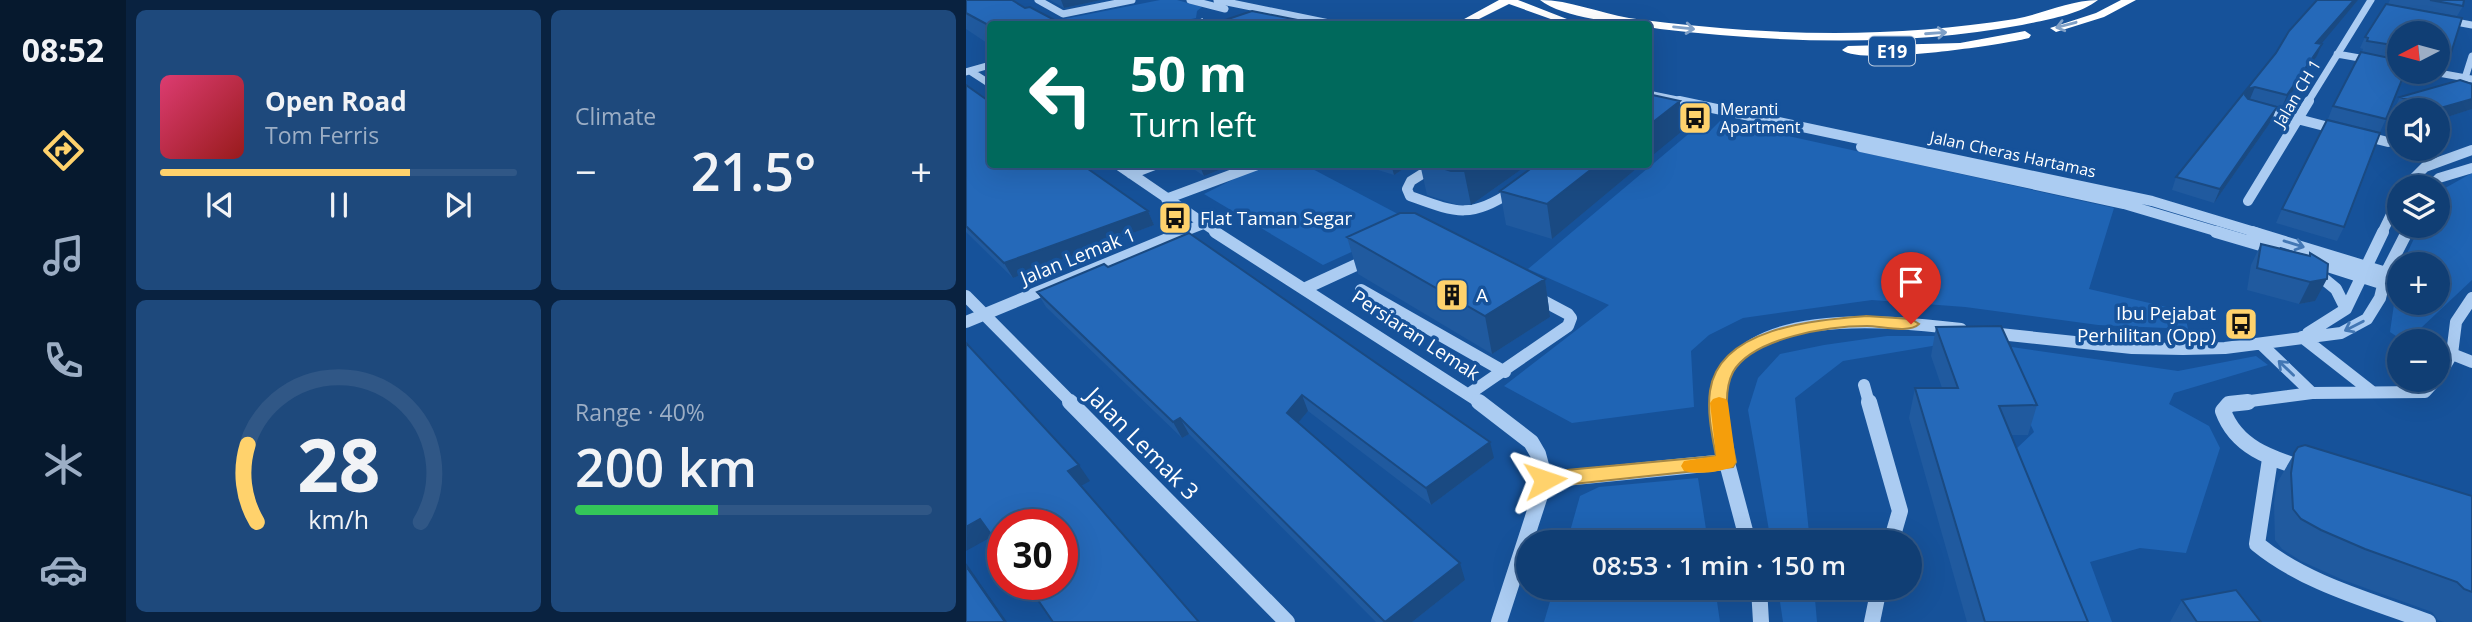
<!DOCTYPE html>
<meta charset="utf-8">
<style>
body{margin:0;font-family:"Open Sans",sans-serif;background:#1e497c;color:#f1f3f6;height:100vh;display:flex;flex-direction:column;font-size:26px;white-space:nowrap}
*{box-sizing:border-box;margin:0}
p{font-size:23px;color:#9caec5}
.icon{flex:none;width:38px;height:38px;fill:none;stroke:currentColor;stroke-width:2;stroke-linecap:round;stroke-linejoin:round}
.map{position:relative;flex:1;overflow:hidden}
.drawer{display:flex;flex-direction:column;gap:10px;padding:10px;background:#092240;width:840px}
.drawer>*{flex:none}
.guide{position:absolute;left:21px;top:21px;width:665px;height:147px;border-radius:7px;box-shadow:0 7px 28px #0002,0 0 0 2px #305786;background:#00695c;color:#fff;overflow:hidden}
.needle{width:46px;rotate:264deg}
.tools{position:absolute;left:1421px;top:21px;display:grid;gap:14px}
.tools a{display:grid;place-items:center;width:63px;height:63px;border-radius:50%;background:#103e74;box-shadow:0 7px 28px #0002,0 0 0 2px #305786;font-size:35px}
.speed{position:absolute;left:21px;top:509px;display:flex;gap:14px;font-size:35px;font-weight:700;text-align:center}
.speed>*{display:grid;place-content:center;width:91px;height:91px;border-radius:50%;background:#103e74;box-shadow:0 7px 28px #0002,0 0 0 2px #305786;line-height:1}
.speed .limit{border:10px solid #d22;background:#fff;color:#111}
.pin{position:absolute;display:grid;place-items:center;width:60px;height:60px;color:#fff;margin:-72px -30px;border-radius:50% 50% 50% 0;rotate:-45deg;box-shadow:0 0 7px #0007}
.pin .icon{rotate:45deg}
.me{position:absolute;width:77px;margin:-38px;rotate:85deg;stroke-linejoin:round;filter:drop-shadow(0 0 5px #0008)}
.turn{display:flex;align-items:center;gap:24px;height:147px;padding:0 28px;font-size:32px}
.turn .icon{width:91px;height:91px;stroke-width:2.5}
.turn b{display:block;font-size:49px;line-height:60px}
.big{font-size:52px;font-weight:600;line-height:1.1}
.drawer .card{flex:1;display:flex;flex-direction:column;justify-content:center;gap:10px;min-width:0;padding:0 24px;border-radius:10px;background:#1e497c}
.drawer .dial{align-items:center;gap:0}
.dial svg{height:182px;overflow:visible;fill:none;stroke:#305786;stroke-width:7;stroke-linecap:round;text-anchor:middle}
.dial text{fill:#f1f3f6;stroke:none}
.song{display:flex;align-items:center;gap:21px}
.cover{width:84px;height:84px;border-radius:10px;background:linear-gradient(135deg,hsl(340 70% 55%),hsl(0 70% 35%))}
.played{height:7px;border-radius:4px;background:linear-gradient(90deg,#ffd26c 70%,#305786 70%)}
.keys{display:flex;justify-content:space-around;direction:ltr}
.heat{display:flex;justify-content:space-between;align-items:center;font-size:38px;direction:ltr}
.charge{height:10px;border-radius:5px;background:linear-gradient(90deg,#34c759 40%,#305786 0)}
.drawer .tiles{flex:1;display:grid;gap:10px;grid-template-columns:repeat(2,1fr)}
.trip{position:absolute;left:550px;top:530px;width:406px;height:70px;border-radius:35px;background:#103e74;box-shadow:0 7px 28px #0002,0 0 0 2px #305786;font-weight:600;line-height:70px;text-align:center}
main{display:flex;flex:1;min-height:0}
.menu{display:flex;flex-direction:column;width:126px;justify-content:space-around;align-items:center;background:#06192e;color:#9caec5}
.menu .icon{width:49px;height:49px}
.menu .on{color:#ffd26c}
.menu b{font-size:32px;color:#f1f3f6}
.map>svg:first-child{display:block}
</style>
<main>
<nav class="menu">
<b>08:52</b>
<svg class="icon on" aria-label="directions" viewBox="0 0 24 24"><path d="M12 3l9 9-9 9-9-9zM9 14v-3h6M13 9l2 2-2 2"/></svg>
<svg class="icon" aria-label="music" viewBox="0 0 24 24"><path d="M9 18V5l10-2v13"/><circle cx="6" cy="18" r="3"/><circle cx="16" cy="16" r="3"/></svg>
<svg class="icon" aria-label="phone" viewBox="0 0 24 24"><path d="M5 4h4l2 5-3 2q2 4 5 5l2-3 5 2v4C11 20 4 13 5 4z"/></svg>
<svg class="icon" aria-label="climate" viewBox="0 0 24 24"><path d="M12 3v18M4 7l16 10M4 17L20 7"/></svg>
<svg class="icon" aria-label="car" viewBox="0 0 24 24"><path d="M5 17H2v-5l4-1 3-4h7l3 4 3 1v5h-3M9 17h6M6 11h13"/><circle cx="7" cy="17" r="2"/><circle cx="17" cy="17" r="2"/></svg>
</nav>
<section class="drawer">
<div class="tiles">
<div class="card">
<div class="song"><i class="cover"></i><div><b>Open Road</b><p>Tom Ferris</p></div></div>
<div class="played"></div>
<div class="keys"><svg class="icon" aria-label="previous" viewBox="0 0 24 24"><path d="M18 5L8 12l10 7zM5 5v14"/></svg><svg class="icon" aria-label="pause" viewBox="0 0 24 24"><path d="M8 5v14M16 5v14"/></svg><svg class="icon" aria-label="next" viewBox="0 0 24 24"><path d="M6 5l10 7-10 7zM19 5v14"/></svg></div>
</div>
<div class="card"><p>Climate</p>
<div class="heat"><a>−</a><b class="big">21.5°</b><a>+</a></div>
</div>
<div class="card dial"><svg viewBox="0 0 100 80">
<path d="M14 69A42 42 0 1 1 86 69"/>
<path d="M14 69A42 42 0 0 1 10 35" stroke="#ffd26c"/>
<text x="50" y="56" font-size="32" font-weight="700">28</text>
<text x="50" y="72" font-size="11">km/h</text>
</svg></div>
<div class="card"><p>Range · 40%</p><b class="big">200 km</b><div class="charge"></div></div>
</div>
</section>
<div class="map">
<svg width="1506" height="622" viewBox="0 0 1506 622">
<rect width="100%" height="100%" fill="#16529a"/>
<path fill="#1f64b4" d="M194,0h17l25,7 -5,4 -1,7 -28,6h-100l-9,-4z
M754,121l394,87 -25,81 95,22 4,18 -90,-4 -133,-18 -93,-7 -129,18 -34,17 -18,16 3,56 -122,16 -68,-37 105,-81 -81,-36 164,-138 15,3z
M296,165h43l110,58 -92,42 -119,-71z
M1506,173v107l-51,48 -6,11 -13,1 -12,-8 9,-63v34h39v-39h-36l18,-38h18v-34z
M921,336h49l242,35 78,-15 12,9 -94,28 -5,11 40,22 11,22 -34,105 -46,-5 -50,14 22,60h-47l-49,-173 18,-17 -37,-81 -59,-6 -95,16 -48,37 15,144h-39l-23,-132 10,-32 22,-24 44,-9z
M732,478l10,64h-141l13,-46 19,-9z
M588,588h161l5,34h-176z
M812,588h36l3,34h-34z"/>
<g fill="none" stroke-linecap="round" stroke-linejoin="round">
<path stroke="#abccf2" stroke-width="2" stroke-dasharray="2 3.5" stroke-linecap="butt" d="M225,24l12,-5"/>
<path stroke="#abccf2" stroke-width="7" d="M72,0l25,14 69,-14
M224,0l35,9
M251,0l117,24
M1479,20l27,5
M1371,54l62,11
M4,71l20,13
M0,72l24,-7
M1467,72l39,7
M1499,78l7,-22
M682,94l39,8
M1342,102l63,-102"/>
<path stroke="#abccf2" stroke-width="10" d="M713,101l473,100 106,32
M1293,109l81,21
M1398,136l24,6
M895,147l263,57 98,29
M151,164l101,69
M472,164l-27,17 -4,8 3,7c47,17 59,23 103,-5
M165,174l26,-10
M1439,187l20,-20 47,-17
M1464,187l9,-9 33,-10
M200,199l94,-35
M1282,201l61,-100
M214,233l23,-9
M1416,233l17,-35
M1440,233l4,-7"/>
<path stroke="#abccf2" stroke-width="12" d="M249,232l266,171
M1250,232l58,17
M1286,232l134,41
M1346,261l72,23
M1347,270l23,19 10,20
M340,288l63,-29
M395,290l144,82
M0,296l106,107
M1506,298l-16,24 -4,32 20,8
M0,322l218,-90
M1024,333l142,15 51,1 42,-1 116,-15 26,-14 13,-21 6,-25 21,-41
M1342,333l38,-24 37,-77
M1336,337l69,54
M1295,344l51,49
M1472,378l14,-24
M898,385l5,18
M503,394l99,-68 3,-8 -3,-4 -32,-17
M753,403c3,-101 174,-82 242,-74
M1269,403l77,-10 113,-1 11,-12"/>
<path stroke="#abccf2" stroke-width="16" d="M104,402l217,220
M513,402l52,40 7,12 7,26 -46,142
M753,402l4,46 25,94
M903,402l31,109 -9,31
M1282,402l-19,2 -6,7c13,36 47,47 81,58
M1304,459l-13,85c49,40 113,56 171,78
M579,480l181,-18
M793,588l2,34
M906,622l7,-34"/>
<path fill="#fff" fill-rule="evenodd" d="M533,0h19l54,21 -10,2 -53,-19 -40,20h-14z
M574,0c30,0 59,13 89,18 68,9 137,15 206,15 60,0 121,-5 180,-14 28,-5 55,-19 83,-19 -19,15 -53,20 -76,25 -119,22 -242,18 -362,4l-12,-2v-3c-28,0 -85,-6 -108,-24z
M1155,0h15l-32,17 -48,15 -6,-4 46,-15z
M1059,31l6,4 -2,3c-28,7 -168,28 -187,12l6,-4 112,-3z"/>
</g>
<path fill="#205a9f" d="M0,0l59,8 -35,16v21l-24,-16z
M84,0h51l-37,8z
M1392,0l-38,44 -3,12 -35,51 -32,-8h-2l24,21 -58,83 -42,-13 4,-13 100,-124z
M1424,0h74l-1,6 -6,10 -69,-12z
M1420,4l76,14 -11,35 -6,12 -7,-2v-30h-39v23l-1,3 -36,-7 1,-3 -3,-1 5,-11z
M0,85l182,126 6,14 -141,53 -47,-46z
M1434,97l72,12 -34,11v-10l-39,1 -5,-2z
M1367,106l53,13 -6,13 -52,-13z
M220,164h48l-30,12z
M393,164h52l-17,11z
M454,164h109l-58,41h-13l-31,-10z
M676,164l-90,75 -46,-14 -6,-34z
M1316,209l62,18 -7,14 -61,-18z
M381,237l198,42 5,38 -58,37 -134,-80z
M1295,244l48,12 1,-3 5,48 -16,3 -52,-14 4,-25z
M142,267l386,191 -63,47 -123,-94 -10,12 167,157 -53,42h-36l-187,-188 -7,4 -136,-131 -9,-15z
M970,327l101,78 -9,30h-17l77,187h-121l-58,-204 6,-30h27l-11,-32z
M1332,447l174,49v126h-28l-6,-2 -6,-8 -89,-32 -42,-19 -19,-12 -7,-9 -1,-37 3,-20z
M1216,600l79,22h-91z"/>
<path fill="#1a4a82" d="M95,0h40l-37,8z
M1388,0h4l-46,55 4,-12z
M1356,44l-5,12 -35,51 5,-12z
M1289,87l-5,12 -8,2 5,-12z
M1506,99v10l-34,11v-10h-2l1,-1z
M714,101l1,31 -33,27v-33z
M1311,107l-5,13 -58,83 6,-14z
M233,164h35l-30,12z
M425,164h20l-17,11z
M508,164h55l-58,41 -7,-34z
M632,164h44l-90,75 -5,-35z
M182,211l6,14 -141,53 -9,-15z
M579,279l5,38 -58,37 -7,-38z
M1361,279l-12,22 -16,3 11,-22z
M336,395l6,16 -15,18 -6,-16z
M214,418l9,16 -7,4 -9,-16z
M524,442l4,16 -63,47 -5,-17z
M113,465l11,16 -11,6 -11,-16z
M14,519l13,17 -27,15v-24z
M0,563l41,59h-2l-39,-56z
M494,563l5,17 -53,42h-27z"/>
<path fill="#2569b9" stroke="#1a4a82" stroke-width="2" d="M0,0h46l13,8 5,-1 32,17h-72v2l-24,-13z
M1351,0h37l-38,43 6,1 -35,51 -32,-8 -8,2 -2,6 3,4 29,8 -57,82 -44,-12 100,-124 13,-22z
M1464,0h34l-1,6z
M1420,4l76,14 -11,35 -13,-2v-18h-39v13l-32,-5 1,-3 -3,-1z
M286,11l66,13h-88l-11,-2z
M1395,52l38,8v12h6l-19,47 -53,-13z
M1494,80l12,4v15l-35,10 -37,-12z
M0,85l24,17v62h91l67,47 -144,52 -38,-37z
M682,94l32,7 -32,25z
M1361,120l53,13 -36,94 -62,-18z
M464,164h44l-10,7h-13z
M571,164h61l-51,40 -47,-13z
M434,213h15l130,66 -60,37 -138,-79z
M223,233l301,209 -64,46 -124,-93 -15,18 173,150 -75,59 -205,-204 -7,4 -136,-130 67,-28 4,3z
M1295,244l49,12v-3l18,11 -1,15 -17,3 -53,-14z
M1035,326l36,79 -38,1 89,216h-103l-70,-234h43l-22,-61z
M0,343l113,122 -11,6 131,151h-146l-26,-38h35v-59h-59v26l-23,-32 -14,8z
M1339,445l167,51v96l-8,-3 -7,-7 -92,-33 -44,-19 -20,-11 -8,-10 -2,-36 3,-20 4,-6z
M0,566l39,56h-39z
M1270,590l25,32h-64l-15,-22z"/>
<defs><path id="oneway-shaft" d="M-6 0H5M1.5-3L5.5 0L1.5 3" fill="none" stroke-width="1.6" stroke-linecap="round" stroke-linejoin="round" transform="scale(1.75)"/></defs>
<g stroke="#7fa0c7">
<use href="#oneway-shaft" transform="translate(1100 25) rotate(165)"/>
<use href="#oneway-shaft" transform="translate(718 28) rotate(6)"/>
<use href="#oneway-shaft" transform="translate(970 33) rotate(-4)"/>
</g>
<g stroke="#4377b4">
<use href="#oneway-shaft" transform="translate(1328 244) rotate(17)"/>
<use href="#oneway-shaft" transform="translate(1388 326) rotate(153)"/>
<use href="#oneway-shaft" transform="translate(1320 368) rotate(-136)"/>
</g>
<path fill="#ffd26c" stroke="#a68846" stroke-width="2" d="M900,316l45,3 8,5c-10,10 -38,2 -52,2 -36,0 -114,11 -134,46 -13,25 -2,64 3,90l-3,5 -188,20 -7,-2 -3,-5 3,-6 7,-2 171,-16c-4,-21 -9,-44 -6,-65 9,-64 106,-71 156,-75z"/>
<path fill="#f59e0b" d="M753,397l7,2 2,4 8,59 -3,5c-14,5 -35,8 -49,4l-3,-5 3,-5 32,-5 -6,-53 3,-4z"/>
<defs>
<symbol id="bus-square" viewBox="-11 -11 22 22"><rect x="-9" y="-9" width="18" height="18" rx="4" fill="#ffd26c" stroke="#16529a"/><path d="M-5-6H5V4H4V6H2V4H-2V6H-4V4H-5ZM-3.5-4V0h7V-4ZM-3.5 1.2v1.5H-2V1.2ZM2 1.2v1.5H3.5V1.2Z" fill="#111"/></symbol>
<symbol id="building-square" viewBox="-11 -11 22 22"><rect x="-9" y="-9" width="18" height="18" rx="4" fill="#ffd26c" stroke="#16529a"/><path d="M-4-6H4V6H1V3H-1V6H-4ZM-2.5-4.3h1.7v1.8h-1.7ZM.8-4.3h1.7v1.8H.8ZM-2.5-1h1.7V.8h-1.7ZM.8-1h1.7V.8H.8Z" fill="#111"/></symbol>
</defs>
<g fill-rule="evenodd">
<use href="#bus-square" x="710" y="99" width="38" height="38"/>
<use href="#bus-square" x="190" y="199" width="38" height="38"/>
<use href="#building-square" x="467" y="276" width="38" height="38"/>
<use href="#bus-square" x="1256" y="305" width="38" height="38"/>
</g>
<g text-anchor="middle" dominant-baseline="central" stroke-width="7" stroke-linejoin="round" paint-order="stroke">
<g font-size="16" fill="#fff" stroke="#16529a">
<text transform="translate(1331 93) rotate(-59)">Jalan CH 1</text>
<text transform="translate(1047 154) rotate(12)">Jalan Cheras Hartamas</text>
</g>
<g font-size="16" fill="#fff" stroke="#16529a" text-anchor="start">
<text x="754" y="109">Meranti<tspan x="754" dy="18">Apartment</tspan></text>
</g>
<rect fill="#16529a" stroke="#b9cbe1" stroke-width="2" x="903" y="36.5" width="46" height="29" rx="5"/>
<g font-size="18" font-weight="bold" fill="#fff">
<text x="926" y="51">E19</text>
</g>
<g font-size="19" fill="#fff" stroke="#16529a" text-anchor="start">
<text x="234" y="218">Flat Taman Segar</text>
<text x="510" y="295">A</text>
<text x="1250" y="313" text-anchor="end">Ibu Pejabat<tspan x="1250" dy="22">Perhilitan (Opp)</tspan></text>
</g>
<g font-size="19" fill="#fff" stroke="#16529a">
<text transform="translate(112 256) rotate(-22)">Jalan Lemak 1</text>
<text transform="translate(450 335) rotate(33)">Persiaran Lemak</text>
</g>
<g font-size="23" fill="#fff" stroke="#16529a">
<text transform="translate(177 443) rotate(45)">Jalan Lemak 3</text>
</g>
</g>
</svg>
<div class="tools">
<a><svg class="needle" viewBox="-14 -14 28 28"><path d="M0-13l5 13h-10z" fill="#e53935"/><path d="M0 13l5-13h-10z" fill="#9caec5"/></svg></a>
<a><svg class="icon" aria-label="sound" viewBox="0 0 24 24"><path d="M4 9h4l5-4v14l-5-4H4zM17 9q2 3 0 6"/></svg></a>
<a><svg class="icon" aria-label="layers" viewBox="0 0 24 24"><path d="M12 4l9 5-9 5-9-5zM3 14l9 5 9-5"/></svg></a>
<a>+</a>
<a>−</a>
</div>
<div class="speed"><div class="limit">30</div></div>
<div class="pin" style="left:945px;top:324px;background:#d93025"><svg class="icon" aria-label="arrive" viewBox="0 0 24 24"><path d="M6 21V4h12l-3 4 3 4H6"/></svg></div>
<svg class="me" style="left:579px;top:480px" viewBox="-20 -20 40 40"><path d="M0-17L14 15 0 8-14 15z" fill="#ffd26c" stroke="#fff" stroke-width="4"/></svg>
<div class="trip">08:53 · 1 min · 150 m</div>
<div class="guide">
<div class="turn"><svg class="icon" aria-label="left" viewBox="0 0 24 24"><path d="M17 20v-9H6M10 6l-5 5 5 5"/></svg><div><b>50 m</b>Turn left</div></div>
</div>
</div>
</main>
